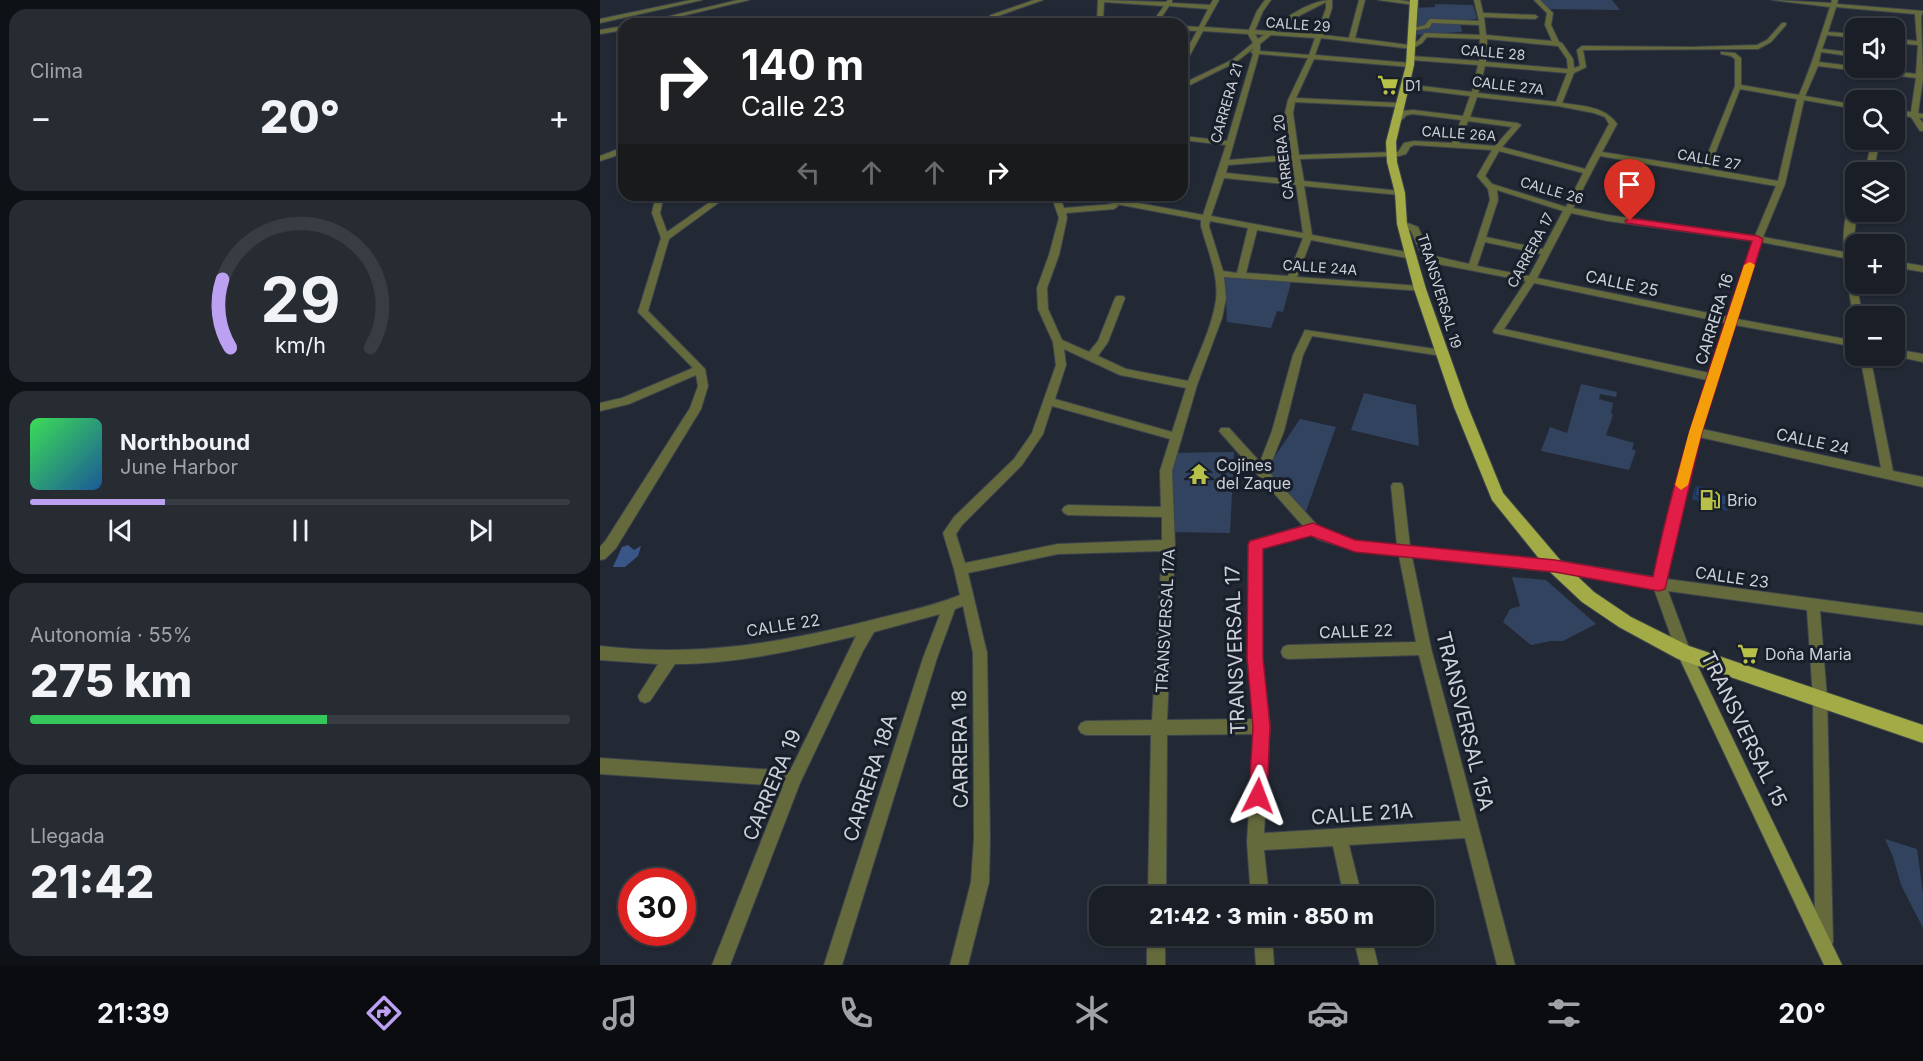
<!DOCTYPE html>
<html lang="es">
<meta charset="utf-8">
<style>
body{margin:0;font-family:Inter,sans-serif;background:#272c33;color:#f1f3f6;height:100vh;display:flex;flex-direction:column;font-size:22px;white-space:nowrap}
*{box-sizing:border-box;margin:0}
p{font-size:20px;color:#9fa2a7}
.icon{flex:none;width:33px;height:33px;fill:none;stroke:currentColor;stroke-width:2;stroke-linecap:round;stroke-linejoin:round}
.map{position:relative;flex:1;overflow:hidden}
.side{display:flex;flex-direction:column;gap:9px;padding:9px;background:#0e1115;width:600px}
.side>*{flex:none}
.guide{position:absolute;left:18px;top:18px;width:570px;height:183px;border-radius:18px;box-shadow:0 2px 4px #0004,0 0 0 2px #383d44;background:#202124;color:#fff;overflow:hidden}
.controls{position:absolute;left:1245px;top:18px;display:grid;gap:12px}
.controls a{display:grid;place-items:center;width:60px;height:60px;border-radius:12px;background:#1a1f27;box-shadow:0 2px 4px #0004,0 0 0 2px #383d44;font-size:30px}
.speed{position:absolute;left:18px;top:868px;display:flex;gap:12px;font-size:30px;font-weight:700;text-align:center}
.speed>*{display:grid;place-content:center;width:78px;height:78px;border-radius:50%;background:#1a1f27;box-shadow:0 2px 4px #0004,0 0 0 2px #383d44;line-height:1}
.speed .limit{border:9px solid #d22;background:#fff;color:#111}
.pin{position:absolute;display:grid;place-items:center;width:51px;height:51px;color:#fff;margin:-62px -26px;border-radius:50% 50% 50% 0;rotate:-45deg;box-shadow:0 0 6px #0007}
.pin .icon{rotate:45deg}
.me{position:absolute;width:66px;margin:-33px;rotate:3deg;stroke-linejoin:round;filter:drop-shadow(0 0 4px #0008)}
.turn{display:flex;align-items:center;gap:21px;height:126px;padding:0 24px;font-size:27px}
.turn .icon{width:78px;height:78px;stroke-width:2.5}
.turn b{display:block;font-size:42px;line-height:51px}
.lanes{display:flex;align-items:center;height:57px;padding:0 24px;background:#0003;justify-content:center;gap:30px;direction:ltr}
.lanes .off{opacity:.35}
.big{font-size:45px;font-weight:800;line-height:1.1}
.side .widget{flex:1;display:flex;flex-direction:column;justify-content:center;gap:9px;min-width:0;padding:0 21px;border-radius:18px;background:#272c33}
.side .dial{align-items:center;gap:0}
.dial svg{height:156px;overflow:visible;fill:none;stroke:#383d44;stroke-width:7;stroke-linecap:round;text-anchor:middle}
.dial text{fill:#f1f3f6;stroke:none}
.song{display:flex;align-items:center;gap:18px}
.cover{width:72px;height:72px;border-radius:9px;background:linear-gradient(135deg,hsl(130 70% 55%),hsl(210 70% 35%))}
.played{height:6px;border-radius:3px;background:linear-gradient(90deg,#bca0f2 25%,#383d44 25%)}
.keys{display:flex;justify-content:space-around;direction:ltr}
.heat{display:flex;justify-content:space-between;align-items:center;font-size:33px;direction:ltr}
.charge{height:9px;border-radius:4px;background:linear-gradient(90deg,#34c759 55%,#383d44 0)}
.trip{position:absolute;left:489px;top:886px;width:345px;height:60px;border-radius:18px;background:#1a1f27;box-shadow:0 2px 4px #0004,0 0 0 2px #383d44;font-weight:800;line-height:60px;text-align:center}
.menu{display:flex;height:96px;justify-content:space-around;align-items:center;background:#0a0c10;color:#9fa2a7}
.menu .icon{width:42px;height:42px}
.menu .selected{color:#bca0f2}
.menu b{font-size:27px;color:#f1f3f6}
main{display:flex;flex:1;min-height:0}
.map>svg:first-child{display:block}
</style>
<main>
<section class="side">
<div class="widget"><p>Clima</p>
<div class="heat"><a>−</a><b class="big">20°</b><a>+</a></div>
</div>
<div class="widget dial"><svg viewBox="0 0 100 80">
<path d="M14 69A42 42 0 1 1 86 69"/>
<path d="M14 69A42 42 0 0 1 10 34" stroke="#bca0f2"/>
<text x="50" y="56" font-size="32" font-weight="700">29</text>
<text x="50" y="72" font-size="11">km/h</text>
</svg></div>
<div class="widget">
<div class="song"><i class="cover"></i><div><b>Northbound</b><p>June Harbor</p></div></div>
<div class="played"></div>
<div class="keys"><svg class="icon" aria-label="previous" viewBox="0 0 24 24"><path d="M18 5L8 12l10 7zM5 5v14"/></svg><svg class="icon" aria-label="pause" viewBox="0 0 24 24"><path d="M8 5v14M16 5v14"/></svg><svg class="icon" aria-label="next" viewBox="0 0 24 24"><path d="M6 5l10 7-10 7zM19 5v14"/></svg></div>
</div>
<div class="widget"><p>Autonomía · 55%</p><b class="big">275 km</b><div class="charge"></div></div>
<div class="widget"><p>Llegada</p><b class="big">21:42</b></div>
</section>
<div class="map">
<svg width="1323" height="965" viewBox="0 0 1323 965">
<rect width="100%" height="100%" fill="#222934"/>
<path fill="#32435f" d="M934,0h78l8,10 -77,-1z
M835,4l38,1 4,14 -17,2 2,11 -51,3 1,-27 23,-1z
M625,275l67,4 -9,33 -6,-1 -6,17 -44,-6z
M981,384l36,8 -1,5 -16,-3 -1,5 14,4 -2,10 2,2 -7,20 28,8 -2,6 4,2 -7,19 -88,-19 9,-24 17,6z
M764,393l52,12 3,41 -68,-16z
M700,419l36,8 -31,87 -38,-46z
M634,452l-4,81 -64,-1 2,-79z
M912,577l34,3 50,44 -33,17h-12l-20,4 -28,-23 7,-13 10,-3z
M1285,839l32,10 6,44v35l-22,-43 -8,-28z"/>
<path fill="#3a5688" d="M28,545l6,5 7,-4 -3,10 -13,11h-12l9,-20z"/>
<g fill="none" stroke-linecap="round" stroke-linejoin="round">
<defs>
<path id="street" d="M91,0h11l-102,23v-4z
M138,0h11l-101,24h-11z
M434,0h9l-48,17 -9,7h-7l12,-9z
M498,0l68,2 2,-2h4v3l38,2 3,-5h6l-15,27 45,3 8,-19 8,-11h6l-8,11 -8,19 13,1c17,-13 42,-31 64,-31v8l-9,27 26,3 10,-38h6l-10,38 54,7 9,-4 7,-8 55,2 -1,-10 -47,-2 -3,5 -17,3 -3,-2 16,-4 5,-6 49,2 -5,-21h6l3,13 52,2 3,2 -3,2 -51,-2 2,18 66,6 -7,-16 2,-12 -13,-13h6l13,13 -2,12 8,17 3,1 11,16 1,9 6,-2 -3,-16 5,-4 110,1 65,-2 10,-5 15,-17h4v2l-15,17 -13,7 -175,1 3,17 -12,6 -12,30c20,3 43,3 55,21l-15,28 100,16 33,-82v-27l-4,-3 -10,-2v-2l14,1 6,5v27l58,10c13,-30 21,-58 31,-88l-58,-7 59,3 1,-3h6l-1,4 86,7 -2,6 2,62 -5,34 5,1v4h-4l4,5v8h-3l-9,-14 -17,-3v-4l17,2 5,-34 -98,-12 -13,30 51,9v4l-52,-9 -19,84 -22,53 81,15c-1,-15 -1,-44 12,-53v13h1l-4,32 3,16 -3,-1 3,25 7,32h-7v2l-3,-2 -9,-58 -83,-16 -24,77 119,22v6l-121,-22 -33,104 179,39 -21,-112h10l23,115 30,6v10l-224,-50 -24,94 -8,48 256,34v12l-103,-14 7,87 6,244 -3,6 -6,3 -6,-3 -3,-6 -2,-244 -6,-88 -139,-19 23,62 -2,5 -5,2 -5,-2 -2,-5 -23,-64 -99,-17 -143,-15 19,91 84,317h-18l-32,-127 -116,7 13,52h-18l-11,-51 -69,4 5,47h-18l-4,-55 7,-108 -87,1 -1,162h-18l3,-162h-65l-5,-2 -3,-5 3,-5 5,-2 66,-1 10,-169 -104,3 -90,19 19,80 3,186 -1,43 -21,83h-18l21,-83 3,-43 -1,-186 -10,-47 -8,3 -18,49 -95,307h-18l99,-307 17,-44 -66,18 -11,19 -63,132 -70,182h-18l71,-179 -183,-12v-16l190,13 66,-135c-59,14 -120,28 -181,28l-25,37 -5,2 -5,-2 -2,-5 20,-32 -58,-4v-14c96,11 175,-2 268,-25 30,-8 63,-14 92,-26l-6,-26 -11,-36 11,-16 60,-58 18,-26 24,-68 -3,-23 -15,-33 -1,-21 12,-33 10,-37 -8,-23h8l5,13 50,-4 -37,-9h18l108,20 23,-70 -44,-5v-4l45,5 26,-87 -2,-2 3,-4 -18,14 -54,27v-5l50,-24 21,-17 -5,-9 -45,-3 -18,33 -3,2v-8l15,-27 -15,-1v-4l17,1 9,-18 -39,-3 -12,18h-6l13,-18 -60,-4 -1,18 34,4h-40zM726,2v6l-9,26 -42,-2 12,-10zM1236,7l79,7 2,27 -23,-2v4l24,2 -2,29 -97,-12 2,-10 35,5v-4l-34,-4 5,-14 29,3v-4l-28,-2zM655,34l9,1 -6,4zM671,35l44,3 -6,17 -49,-4v-7zM827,37l53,2 -1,22 -68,-5 -3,2 3,2 67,5 -6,27 -68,-8 -3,2 3,2 66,8 -7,20 -50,-6 -11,1 -11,10 7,2 9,-8 6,-1 48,6 -9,23 -38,-2 -10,2 -6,9 -99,3 -6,-42 2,-11 104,5 4,-2 -4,-2 -103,-5 18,-39 96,8 3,-2 -3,-2 -95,-8 6,-17 91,11 10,-6zM887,39l71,7 9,13 1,10 -82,-7zM659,54l49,4 -20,42 -3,13 7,42 -63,5zM885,66l82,7 -11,29 -78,-9zM1140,89l57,10 -19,82 -69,-12zM877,97l81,9 36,7 11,4 4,7 -24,45 -83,-22 19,-22 -4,-2 -47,-6zM868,121l44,6 -17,19 -36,-3zM814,145l78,5 -15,26 11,13 2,11 -21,64 -39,-9 -12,-28 -16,-6 -4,3 13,7 12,28 15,5 88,17 -33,50 1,2 213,47c-22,65 -40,130 -53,197l-99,-17 -145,-14 -7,-60 -2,-3h-8l-2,3 6,59c-27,-3 -57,-3 -80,-20l-49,-54 16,-40 19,-76 9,-19 130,20 5,-3 -5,-3 -137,-20 -12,25 -21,76 -12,31 -31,-34h-8l-2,3 84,95 -53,15 -1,4 -1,113 6,61 -87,1 8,-175 -3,-74 25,-86 25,-67 4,-20 -2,-21 199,14 2,-2 -5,-3 -123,-9 14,-37 101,19 5,-3 -5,-3 -100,-18 -8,-49 96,9 4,-2 -4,-2 -96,-10 -4,-22 99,-3 7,-2 4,-7zM899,151l84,22 -17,34 -74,-23 -7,-8zM1000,156l176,30 -21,50 -147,-21 -35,-7zM692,160l3,20 -69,-7 2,-8zM624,178l72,7 7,48 -92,-17zM897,190l66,21 -20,38 -57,-12 12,-37zM516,204l85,16v6c6,23 18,49 15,74 -4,27 -18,55 -28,81l-62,-12 -28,-13 10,-14 17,-44 -2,-2h-6l-2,2 -17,43 -9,11 -27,-12 -14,-31 -1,-21 12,-33 8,-37 -1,-5 48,-4 4,-3zM971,213l37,8 145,20 -25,76 -191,-39zM610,221l38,7 -11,45 -14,-2 -14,-45zM657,230l46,8 -15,38 -42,-3zM885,242l56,12 -12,22 -52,-10zM934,283l192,40 -17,50 -205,-44zM464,349l56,26 66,13 -14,44 -117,-33 11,-34zM452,406l118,33 -10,32 1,36 -93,-2 -4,2 -2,3 2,3 4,2 94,2v23l-104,4 -93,19 -9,-29 6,-9 60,-60 21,-31zM711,535l6,4 38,12 44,5 17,86 -128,3 -5,2 -2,5 2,5 5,2 131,-4 42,166 -197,12 6,-107 -8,-68 -2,-107 2,-3z
M778,0h22l17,3 -3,2z
M24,26v4l-24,4v-4z
M1272,140h8l-7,32h-8z
M21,148h3v5l-24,8v-5z
M56,195h8l-4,18 7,19 53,-37h9l-60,44 -21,72 57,58 3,17 -7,23 -85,139 -11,11 -5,1v-13l6,-7 84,-132 8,-22 -2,-11 -67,29 -29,7v-8l22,-5 71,-30 -55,-56 23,-74 -9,-25z
M1294,261l29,5v6l-29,-5z
M1294,349l29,5v8l-29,-6z
M547,936h18v29h-18z
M654,936h18l2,29h-18z
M753,936h18l7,29h-18z"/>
<path id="secondary" d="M1084,646l5,2 153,317h-18l-147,-312 2,-5z"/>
<path id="primary" d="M810,0h8l-4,65 -18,77 1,20 8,31 2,31 19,65 42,118 35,86 58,68 33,31 37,25 58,29 234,79v18l-245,-84 -59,-32 -37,-25 -33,-31 -57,-71 -38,-93 -40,-118 -17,-65 -2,-31 -8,-31 -1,-20 20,-77z"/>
</defs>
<use href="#street" stroke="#3d444e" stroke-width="2"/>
<use href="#secondary" stroke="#3d444e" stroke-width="2"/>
<use href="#primary" stroke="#3d444e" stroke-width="2"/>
<use href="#street" fill="#656a3c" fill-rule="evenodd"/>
<use href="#secondary" fill="#878f43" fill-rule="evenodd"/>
<use href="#primary" fill="#a2ab46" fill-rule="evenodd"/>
</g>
<path fill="#253c65" d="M1097,486l33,21 -3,4 -35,-12 2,-9z"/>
<path fill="#2b4676" stroke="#1e3153" stroke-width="1.5" d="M1097,486l35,12 -2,9 -35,-12z"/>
<path fill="#e11d48" stroke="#92132f" stroke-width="1.5" d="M1030,218l128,18 5,3 -61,193 -37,157 -6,2 -104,-19 -200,-20 -44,-16 -48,13v109l7,68 -3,70 -3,6 -6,3 -7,-3 -2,-6 4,-70 -6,-68 1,-113 2,-4 63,-18 42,17 200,20 98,17c23,-115 62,-225 99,-336l-126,-18 -1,-2z"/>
<path fill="#f59e0b" d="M1150,262l5,3 -53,167 -14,53 -7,5 -6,-5 14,-53 55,-167z"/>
<defs>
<symbol id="supermarket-bare" viewBox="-9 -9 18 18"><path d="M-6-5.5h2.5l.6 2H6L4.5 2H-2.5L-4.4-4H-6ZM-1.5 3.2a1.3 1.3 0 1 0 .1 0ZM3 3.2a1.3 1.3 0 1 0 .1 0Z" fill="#b7c148" stroke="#191f2a" stroke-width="2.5" paint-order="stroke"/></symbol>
<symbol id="temple-bare" viewBox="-9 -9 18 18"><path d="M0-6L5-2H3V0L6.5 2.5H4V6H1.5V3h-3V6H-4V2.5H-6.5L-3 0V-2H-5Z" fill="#b7c148" stroke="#191f2a" stroke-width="2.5" paint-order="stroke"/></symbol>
<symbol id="fuel-bare" viewBox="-9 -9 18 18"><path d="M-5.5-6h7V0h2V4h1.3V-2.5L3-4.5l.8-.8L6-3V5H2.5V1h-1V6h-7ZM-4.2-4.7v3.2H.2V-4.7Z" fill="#b7c148" stroke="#191f2a" stroke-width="2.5" paint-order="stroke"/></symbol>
</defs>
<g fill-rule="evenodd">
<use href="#supermarket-bare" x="773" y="70" width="30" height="30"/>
<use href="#temple-bare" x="584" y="459" width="30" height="30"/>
<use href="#fuel-bare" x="1095" y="485" width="30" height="30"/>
<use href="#supermarket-bare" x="1133" y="639" width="30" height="30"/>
</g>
<g text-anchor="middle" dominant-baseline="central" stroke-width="6" stroke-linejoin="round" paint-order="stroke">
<g font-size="14" fill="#cdd1d9" stroke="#191f2a">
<text transform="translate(698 24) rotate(4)">CALLE 29</text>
<text transform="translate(893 52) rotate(5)">CALLE 28</text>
<text transform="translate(908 85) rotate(7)">CALLE 27A</text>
<text transform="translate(626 103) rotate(-74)">CARRERA 21</text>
<text transform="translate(859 133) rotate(4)">CALLE 26A</text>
<text transform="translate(683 157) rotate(-97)">CARRERA 20</text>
<text transform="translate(1109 159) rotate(10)">CALLE 27</text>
<text transform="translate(952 190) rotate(16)">CALLE 26</text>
<text transform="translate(930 250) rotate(-62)">CARRERA 17</text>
<text transform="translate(720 267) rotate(4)">CALLE 24A</text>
<text transform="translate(840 291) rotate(73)">TRANSVERSAL 19</text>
</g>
<g font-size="14" fill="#cdd1d9" stroke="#191f2a" text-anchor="start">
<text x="805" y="85">D1</text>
</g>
<g font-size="16" fill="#cdd1d9" stroke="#191f2a">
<text transform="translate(1022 283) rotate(12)">CALLE 25</text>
<text transform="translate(1114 319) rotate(-73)">CARRERA 16</text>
<text transform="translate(1213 441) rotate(12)">CALLE 24</text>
<text transform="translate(1132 577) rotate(8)">CALLE 23</text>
<text transform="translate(565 621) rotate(-87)">TRANSVERSAL 17A</text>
<text transform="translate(183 625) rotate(-9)">CALLE 22</text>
<text transform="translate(756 631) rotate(-2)">CALLE 22</text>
</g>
<g font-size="16" fill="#cdd1d9" stroke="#191f2a" text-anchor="start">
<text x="616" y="465">Cojines<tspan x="616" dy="18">del Zaque</tspan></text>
<text x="1127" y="500">Brio</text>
<text x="1165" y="654">Doña Maria</text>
</g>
<g font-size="20" fill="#cdd1d9" stroke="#191f2a">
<text transform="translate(635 650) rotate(-92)">TRANSVERSAL 17</text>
<text transform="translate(865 721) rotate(76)">TRANSVERSAL 15A</text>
<text transform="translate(1144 729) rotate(64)">TRANSVERSAL 15</text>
<text transform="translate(360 749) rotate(-91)">CARRERA 18</text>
<text transform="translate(270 778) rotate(-72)">CARRERA 18A</text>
<text transform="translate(172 785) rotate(-67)">CARRERA 19</text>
<text transform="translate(762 814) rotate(-4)">CALLE 21A</text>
</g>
</g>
</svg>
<div class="controls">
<a><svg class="icon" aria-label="sound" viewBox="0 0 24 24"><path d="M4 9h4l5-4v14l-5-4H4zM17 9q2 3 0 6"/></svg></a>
<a><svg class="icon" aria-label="search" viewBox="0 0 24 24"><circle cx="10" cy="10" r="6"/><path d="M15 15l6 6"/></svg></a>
<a><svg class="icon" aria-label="layers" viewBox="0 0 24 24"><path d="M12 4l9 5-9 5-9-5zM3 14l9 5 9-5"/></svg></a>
<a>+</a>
<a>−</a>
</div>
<div class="speed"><div class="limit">30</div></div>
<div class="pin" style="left:1030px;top:221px;background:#d93025"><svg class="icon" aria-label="arrive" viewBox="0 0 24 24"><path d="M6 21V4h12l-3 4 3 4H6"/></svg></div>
<svg class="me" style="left:658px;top:796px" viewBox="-20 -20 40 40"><path d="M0-17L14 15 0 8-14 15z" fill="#e11d48" stroke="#fff" stroke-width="4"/></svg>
<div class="trip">21:42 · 3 min · 850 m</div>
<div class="guide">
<div class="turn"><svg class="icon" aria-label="right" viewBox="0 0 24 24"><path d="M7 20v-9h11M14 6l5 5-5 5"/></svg><div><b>140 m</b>Calle 23</div></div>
<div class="lanes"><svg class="icon off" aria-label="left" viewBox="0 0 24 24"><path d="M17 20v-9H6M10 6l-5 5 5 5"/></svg><svg class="icon off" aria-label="ahead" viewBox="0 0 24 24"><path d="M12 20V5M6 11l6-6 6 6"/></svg><svg class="icon off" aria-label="ahead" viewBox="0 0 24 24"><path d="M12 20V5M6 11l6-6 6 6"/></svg><svg class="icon" aria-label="right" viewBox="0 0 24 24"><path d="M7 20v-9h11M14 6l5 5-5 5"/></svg></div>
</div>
</div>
</main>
<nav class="menu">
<b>21:39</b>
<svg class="icon selected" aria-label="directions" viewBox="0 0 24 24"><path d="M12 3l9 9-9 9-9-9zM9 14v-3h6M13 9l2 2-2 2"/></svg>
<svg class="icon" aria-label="music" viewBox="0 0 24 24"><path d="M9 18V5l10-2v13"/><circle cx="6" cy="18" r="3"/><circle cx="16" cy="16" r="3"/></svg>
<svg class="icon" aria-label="phone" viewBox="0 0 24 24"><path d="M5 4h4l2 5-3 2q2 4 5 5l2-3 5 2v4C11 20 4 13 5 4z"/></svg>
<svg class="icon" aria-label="climate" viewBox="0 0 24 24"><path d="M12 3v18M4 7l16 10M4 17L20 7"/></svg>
<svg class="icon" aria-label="car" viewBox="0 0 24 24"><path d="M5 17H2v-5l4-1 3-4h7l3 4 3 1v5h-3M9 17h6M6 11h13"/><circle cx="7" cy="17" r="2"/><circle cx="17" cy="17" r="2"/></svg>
<svg class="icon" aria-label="filters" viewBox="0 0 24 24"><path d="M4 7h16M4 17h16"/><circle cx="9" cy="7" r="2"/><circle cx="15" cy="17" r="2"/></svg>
<b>20°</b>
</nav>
